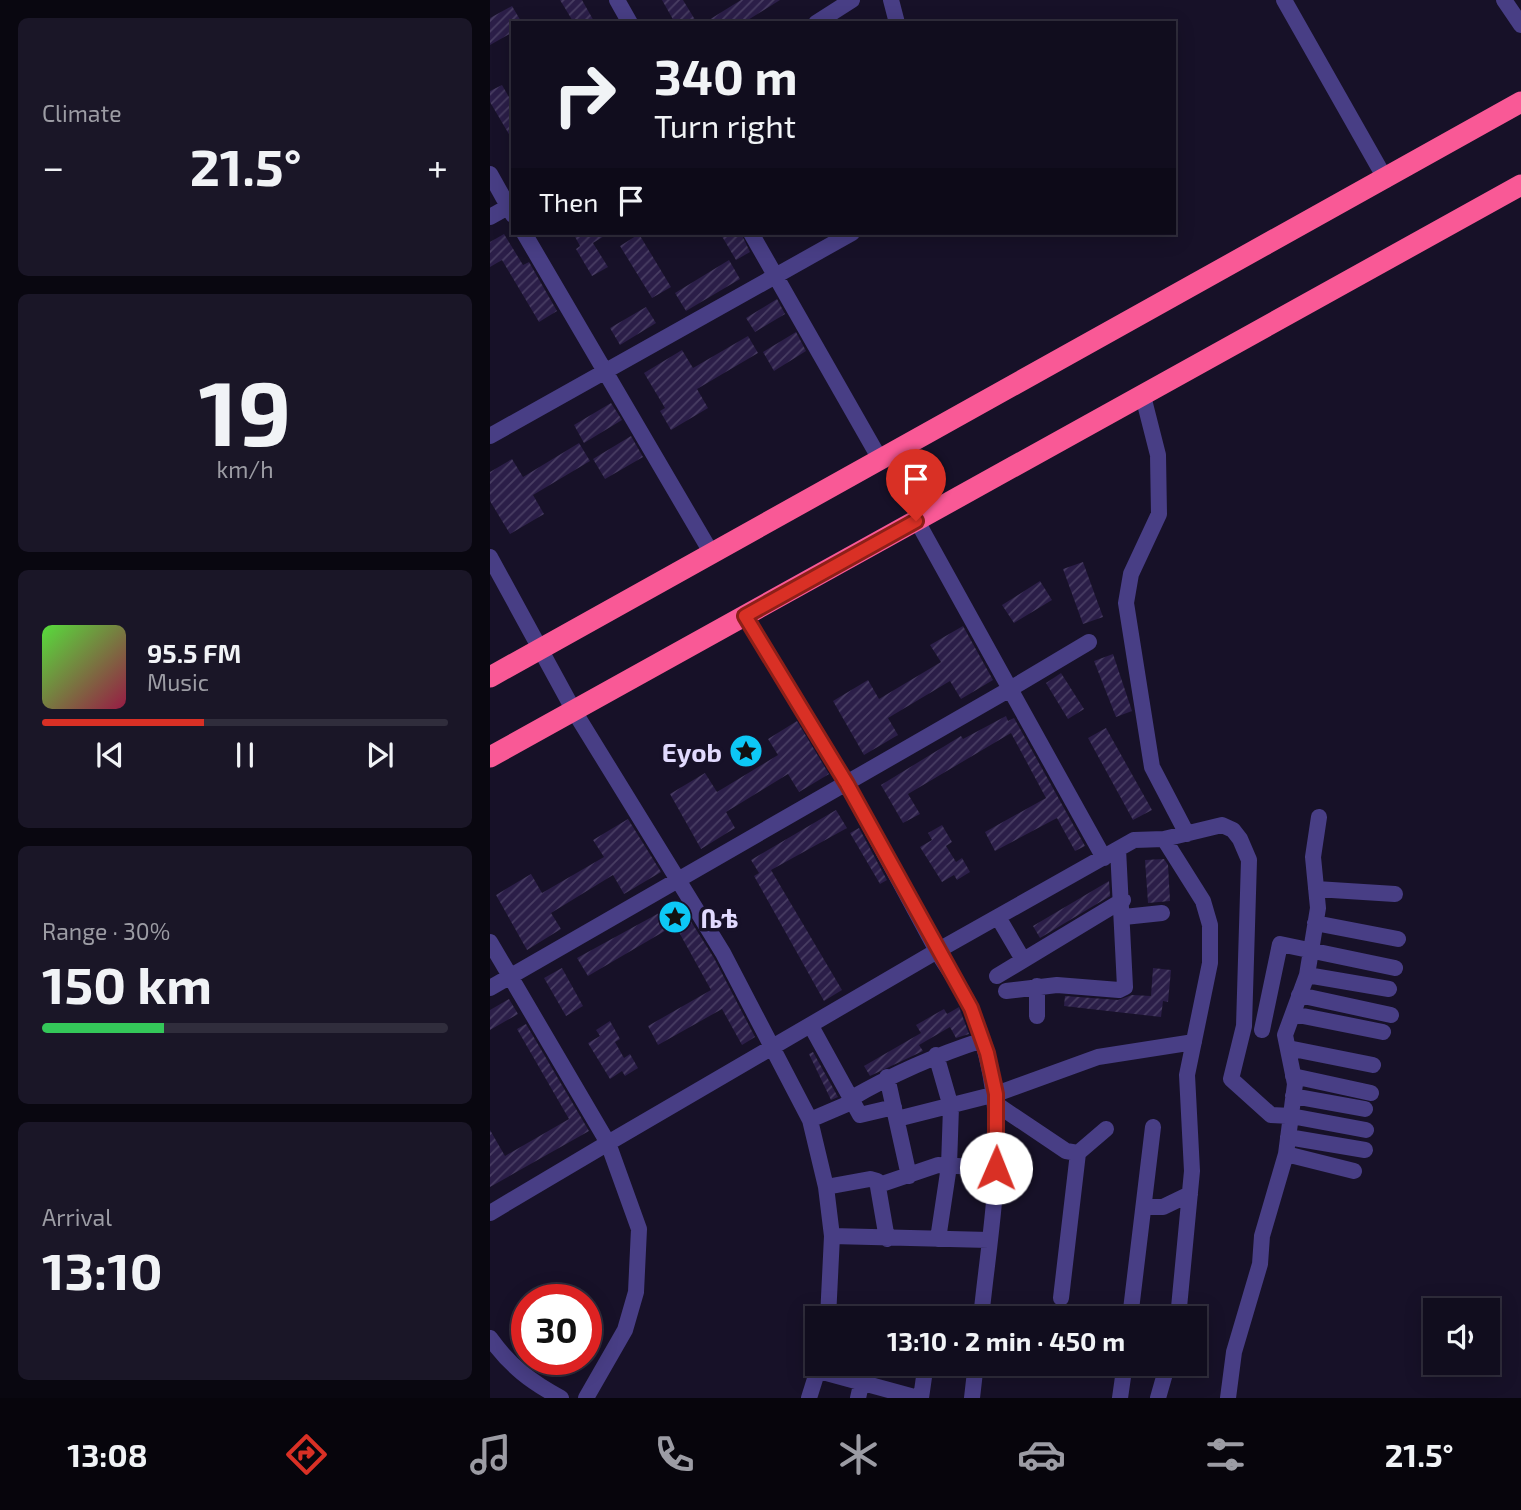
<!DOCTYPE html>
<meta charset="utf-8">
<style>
body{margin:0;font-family:"Exo 2","Noto Sans Ethiopic",sans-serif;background:#1a1627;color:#f1f3f6;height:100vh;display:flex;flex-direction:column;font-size:26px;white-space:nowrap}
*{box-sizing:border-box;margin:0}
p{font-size:23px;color:#9c9ca4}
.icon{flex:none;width:38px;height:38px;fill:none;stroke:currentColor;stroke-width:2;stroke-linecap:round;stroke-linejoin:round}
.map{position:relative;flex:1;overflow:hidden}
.panel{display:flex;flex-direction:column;gap:18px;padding:18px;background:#090710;width:490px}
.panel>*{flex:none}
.hud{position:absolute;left:21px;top:21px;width:665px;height:214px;border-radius:0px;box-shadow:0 4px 18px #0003,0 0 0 2px #302d3c;background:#110d1e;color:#f1f3f6;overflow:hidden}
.fabs{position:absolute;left:933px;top:1298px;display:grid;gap:14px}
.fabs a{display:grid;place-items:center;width:77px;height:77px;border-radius:0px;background:#110d1e;box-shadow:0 4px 18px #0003,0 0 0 2px #302d3c;font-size:35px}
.speed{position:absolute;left:21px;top:1284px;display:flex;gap:14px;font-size:35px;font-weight:700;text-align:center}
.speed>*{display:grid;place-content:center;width:91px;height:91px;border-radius:50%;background:#110d1e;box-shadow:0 4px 18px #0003,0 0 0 2px #302d3c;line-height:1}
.speed .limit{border:10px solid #d22;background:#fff;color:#111}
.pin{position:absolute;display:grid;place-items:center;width:60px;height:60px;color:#fff;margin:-72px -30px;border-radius:50% 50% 50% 0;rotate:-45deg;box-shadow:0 0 7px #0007}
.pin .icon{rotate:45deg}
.me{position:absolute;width:77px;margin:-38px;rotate:1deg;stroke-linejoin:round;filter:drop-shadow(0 0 5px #0008)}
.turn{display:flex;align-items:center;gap:24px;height:147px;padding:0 28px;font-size:32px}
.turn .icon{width:91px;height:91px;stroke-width:2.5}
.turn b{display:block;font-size:49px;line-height:60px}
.then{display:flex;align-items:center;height:66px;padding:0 28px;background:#0003;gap:14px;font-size:26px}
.big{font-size:52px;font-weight:700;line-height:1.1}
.panel .widget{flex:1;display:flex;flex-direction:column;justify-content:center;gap:10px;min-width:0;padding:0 24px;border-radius:10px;background:#1a1627}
.panel .dial{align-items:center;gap:0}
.dial b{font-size:91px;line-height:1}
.song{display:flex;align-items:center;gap:21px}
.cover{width:84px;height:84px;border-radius:10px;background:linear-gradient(135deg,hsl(110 70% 55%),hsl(340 70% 35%))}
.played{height:7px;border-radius:4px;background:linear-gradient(90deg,#d93025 40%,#302d3c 40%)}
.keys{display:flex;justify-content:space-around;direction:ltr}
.heat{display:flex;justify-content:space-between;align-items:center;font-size:38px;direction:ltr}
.charge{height:10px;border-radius:5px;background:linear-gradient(90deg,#34c759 30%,#302d3c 0)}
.trip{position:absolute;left:315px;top:1306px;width:402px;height:70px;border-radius:0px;background:#110d1e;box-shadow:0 4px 18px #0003,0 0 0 2px #302d3c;font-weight:700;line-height:70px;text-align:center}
.tabs{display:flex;height:112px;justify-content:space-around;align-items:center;background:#07050c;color:#9c9ca4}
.tabs .icon{width:49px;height:49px}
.tabs .selected{color:#d93025}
.tabs b{font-size:32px;color:#f1f3f6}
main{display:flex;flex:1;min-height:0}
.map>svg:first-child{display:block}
</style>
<main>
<section class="panel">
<div class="widget"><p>Climate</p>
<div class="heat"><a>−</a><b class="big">21.5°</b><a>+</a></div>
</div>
<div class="widget dial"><b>19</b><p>km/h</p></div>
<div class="widget">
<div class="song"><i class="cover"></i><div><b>95.5 FM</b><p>Music</p></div></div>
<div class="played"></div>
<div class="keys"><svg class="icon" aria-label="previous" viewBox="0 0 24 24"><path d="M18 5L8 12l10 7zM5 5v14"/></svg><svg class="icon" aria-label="pause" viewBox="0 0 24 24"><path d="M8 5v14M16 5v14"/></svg><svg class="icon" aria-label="next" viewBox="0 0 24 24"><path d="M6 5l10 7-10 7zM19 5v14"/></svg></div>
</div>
<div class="widget"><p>Range · 30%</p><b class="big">150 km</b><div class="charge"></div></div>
<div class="widget"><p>Arrival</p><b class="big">13:10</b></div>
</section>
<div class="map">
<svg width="1031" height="1398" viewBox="0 0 1031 1398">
<defs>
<pattern id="building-hatch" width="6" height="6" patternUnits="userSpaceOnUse" patternTransform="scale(1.75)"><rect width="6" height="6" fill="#2b1e48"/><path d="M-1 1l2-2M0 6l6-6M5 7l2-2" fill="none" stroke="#493e63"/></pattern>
</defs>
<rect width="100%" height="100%" fill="#171128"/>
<path fill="url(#building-hatch)" d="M70,0h22l13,23h-21z
M172,0h21l14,23h-22z
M251,0h39l-37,23h-39z
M22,6l10,17h-9v9l-23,13v-27z
M12,85l11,19v37l-23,-39v-11z
M83,233h36l-16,10 15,24 -16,9 -16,-27 4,-3z
M230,233h21l9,19 -14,8z
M14,234l19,31 6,-3 28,49 -18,11 -37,-62 -12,7v-25z
M149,234l32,53 -19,11 -32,-52z
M239,260l11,19 -54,32 -11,-18z
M287,299l8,15 -30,18 -9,-14z
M156,307l10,16 -36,22 -10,-17z
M306,332l10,19 -32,20 -11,-19z
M258,336l10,17 -61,36 11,19 -37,22 -11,-19 5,-3 -21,-35 38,-23 11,18z
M121,403l11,17 -38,23 -10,-18z
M141,436l12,21 -38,22 -12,-20z
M89,443l11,18 -57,34 11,19 -34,20 -20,-33v-29l22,-13 11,18z
M593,562l20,55 -20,7 -20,-55z
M550,581l12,19 -38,23 -12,-18z
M473,626l30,54 -32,19 -11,-18 -62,37 10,17 -34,20 -31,-54 35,-21 11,19 62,-37 -11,-17z
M623,654l19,57 -16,6 -22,-56z
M571,673l23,36 -16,10 -22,-36z
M516,716l2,5 6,-3 71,128 -10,5 -18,-33 -62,33 -10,-19 61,-34 -35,-65 -103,61 12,20 -17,9 -22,-38 80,-49 2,3z
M307,721l32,53 -30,18 -11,-18 -62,38 9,16 -34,21 -31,-55 35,-21 12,19 61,-37 -10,-16z
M616,728l46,82 -19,10 -45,-82z
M346,810l11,18 -76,42 71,120 -18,11 -70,-125 5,-3 -8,-13z
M138,819l33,53 -37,22 -11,-19 -62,38 10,16 -34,21 -31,-55 35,-21 11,19 62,-36 -11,-17z
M452,825l10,17 -6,4 10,16 6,-4 8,14 -13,8 -3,-5 -12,7 -22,-35 12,-7 -4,-7z
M369,828l28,52 -7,4 -30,-51z
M674,859l4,6 2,36 -22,2 -3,-43z
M619,881l1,15 -70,42 -7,-12z
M180,907l2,6 10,-6 32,51 41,79 -13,8 -20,-36 -64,36 -10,-19 63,-36 -36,-65 -87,51 -11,-18z
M72,968l21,38 -17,10 -22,-38z
M663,968l18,2 -3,32 -5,-1 -2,16 -97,-11 1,-10 53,4 14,-5 19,1z
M19,999l9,15 -28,16v-20z
M469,1007l10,27 -13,4 -6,-11 -31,18 4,6 -53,25 -6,-10 57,-33 -5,-8 28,-16 3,5z
M120,1021l10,18 -5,3 9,16 6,-4 8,14 -13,8 -3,-5 -12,8 -22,-36 12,-7 -4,-6z
M36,1024l63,107 -99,56v-57l15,26 64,-37 -52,-90z
M323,1052l25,45 -7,3 -22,-46z"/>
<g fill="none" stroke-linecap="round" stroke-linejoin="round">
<path stroke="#483e85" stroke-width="16" d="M127,0l13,23
M401,0l6,23
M794,0l102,180
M1014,0l17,25
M326,23l36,-23
M0,174l23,41
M0,217l23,-13
M34,233l188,321
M261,233l130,228
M653,396l15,59 1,59 -28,60 -5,29 26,164 35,67
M0,436l362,-203
M0,557l84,154 149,242 87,167 16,67 6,49 -4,82
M255,616l102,168 90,167 197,-111 30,-1 58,-14 11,5 7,9 9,21 -5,166 -13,53 40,36 20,1 75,14
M599,642l-79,47 94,169
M674,839l39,62 7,24v38l-23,112 5,96 -14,147
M826,889l79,5
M508,917l24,41
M634,917l38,-4
M825,923l83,16
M0,942l118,201 -118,70
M817,975l82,14
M507,976l126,-76
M0,988l520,-299 -93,-168
M516,991l51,-6 62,5 6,-3 -7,-138
M809,995l92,20
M803,1014l90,18
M547,1016v-30
M321,1026l49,89 34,-8
M772,1030l18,-86 115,24
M798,1048l85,17
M446,1055l15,52 -2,59 -11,73
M803,1076l78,17
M397,1077l22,99
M803,1096l72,13
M360,1099c43,-25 86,-44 133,-59
M506,1104l70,47 12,2 28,-24
M407,1119l99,-25 102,-37 96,-15
M320,1120l42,-18
M798,1137l77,13
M796,1154l68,17
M389,1185l59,-20 58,3
M336,1187l44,-8 7,2 10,58
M654,1207h19l27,-13
M342,1236l157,4
M571,1298l17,-145
M640,1318l23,-191
M0,1338c20,28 41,44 71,60
M329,1371l99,27
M96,1398l39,-68 11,-38 3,-63 -31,-86 329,-192c11,19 27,39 35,60 42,103 20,200 9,307
M319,1398l11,-35
M368,1398l8,-35
M431,1398l5,-35
M482,1398l4,-35
M630,1398l5,-35
M668,1398l10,-35
M738,1398l6,-46 26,-88 2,-28 24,-82 9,-70 -10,-49 22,-60 11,-67 -5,-51 6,-40"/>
<path stroke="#f95996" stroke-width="21" d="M0,677l1031,-575
M0,757l1031,-572"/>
</g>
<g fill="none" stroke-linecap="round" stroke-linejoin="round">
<defs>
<path id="route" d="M426,521l-171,95 102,168 124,224 16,45 9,41v74"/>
</defs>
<use href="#route" stroke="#8d1f18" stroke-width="18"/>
<use href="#route" stroke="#d93025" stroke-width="12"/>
</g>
<defs>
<symbol id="sight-disc" viewBox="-11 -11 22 22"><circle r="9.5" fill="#0dc8f6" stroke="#171128"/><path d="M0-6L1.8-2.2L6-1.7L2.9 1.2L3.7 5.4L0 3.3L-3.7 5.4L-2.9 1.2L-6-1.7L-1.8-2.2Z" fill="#111"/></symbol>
</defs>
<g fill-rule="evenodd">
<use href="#sight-disc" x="237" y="732" width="38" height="38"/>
<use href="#sight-disc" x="166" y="898" width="38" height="38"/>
</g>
<g text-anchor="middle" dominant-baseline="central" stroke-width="7" stroke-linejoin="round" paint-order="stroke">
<g font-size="26" font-weight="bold" fill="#e1dafe" stroke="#171128" text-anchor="end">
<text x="232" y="751">Eyob</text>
<text x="210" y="917" text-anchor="start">ቤቴ</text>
</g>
</g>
</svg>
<div class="fabs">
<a><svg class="icon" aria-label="sound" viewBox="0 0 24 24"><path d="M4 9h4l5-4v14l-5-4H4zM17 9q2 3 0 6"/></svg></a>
</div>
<div class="speed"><div class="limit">30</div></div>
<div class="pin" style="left:426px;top:521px;background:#d93025"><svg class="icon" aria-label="arrive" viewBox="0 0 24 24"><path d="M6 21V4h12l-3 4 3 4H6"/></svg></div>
<svg class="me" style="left:506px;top:1168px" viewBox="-20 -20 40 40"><circle r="19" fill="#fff"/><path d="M0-13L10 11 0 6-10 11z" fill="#d93025"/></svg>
<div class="trip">13:10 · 2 min · 450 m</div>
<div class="hud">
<div class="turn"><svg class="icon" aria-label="right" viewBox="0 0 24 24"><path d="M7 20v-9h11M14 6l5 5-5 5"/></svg><div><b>340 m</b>Turn right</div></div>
<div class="then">Then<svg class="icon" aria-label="arrive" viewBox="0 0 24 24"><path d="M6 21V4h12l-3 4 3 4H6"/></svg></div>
</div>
</div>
</main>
<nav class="tabs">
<b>13:08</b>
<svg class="icon selected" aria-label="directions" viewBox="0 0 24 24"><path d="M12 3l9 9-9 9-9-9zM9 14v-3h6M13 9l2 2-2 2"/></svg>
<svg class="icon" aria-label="music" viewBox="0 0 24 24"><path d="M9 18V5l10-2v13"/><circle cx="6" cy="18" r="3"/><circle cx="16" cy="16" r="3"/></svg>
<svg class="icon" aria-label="phone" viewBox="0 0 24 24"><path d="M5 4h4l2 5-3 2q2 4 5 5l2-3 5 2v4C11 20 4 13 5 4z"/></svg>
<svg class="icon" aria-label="climate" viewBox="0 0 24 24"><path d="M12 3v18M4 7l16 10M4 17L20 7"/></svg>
<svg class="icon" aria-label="car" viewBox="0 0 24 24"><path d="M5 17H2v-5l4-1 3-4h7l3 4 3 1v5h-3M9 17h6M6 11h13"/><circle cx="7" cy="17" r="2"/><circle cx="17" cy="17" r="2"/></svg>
<svg class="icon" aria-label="filters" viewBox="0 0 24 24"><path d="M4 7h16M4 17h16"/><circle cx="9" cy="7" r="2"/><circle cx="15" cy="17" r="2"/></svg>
<b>21.5°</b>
</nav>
